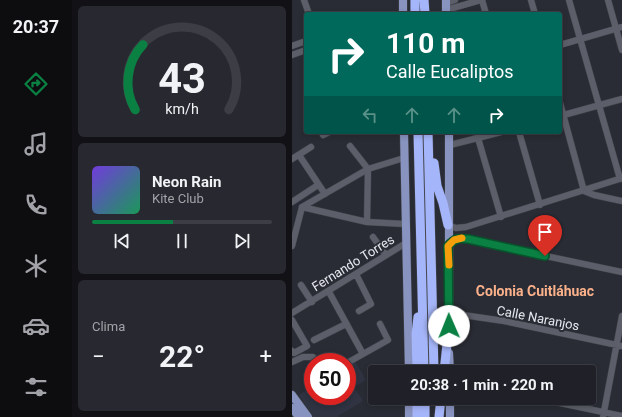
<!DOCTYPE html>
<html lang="es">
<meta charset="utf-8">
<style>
body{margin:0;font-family:Roboto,sans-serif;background:#282930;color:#f1f3f6;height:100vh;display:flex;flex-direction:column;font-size:15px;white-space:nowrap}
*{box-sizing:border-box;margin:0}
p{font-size:13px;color:#a2a3a8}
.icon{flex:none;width:22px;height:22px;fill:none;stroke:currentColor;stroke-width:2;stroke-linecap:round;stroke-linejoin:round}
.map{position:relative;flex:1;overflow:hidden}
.panel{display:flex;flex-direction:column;gap:6px;padding:6px;background:#121216;width:220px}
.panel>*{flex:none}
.top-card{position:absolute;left:12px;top:12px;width:258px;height:122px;border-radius:4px;box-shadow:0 2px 6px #0003,0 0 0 1px #3d3e45;background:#00695c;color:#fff;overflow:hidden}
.speed{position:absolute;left:12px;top:353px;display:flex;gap:8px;font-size:20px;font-weight:700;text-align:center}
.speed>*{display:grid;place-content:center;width:52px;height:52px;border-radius:50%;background:#202128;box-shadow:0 2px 6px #0003,0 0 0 1px #3d3e45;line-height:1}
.speed .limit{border:6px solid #d22;background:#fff;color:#111}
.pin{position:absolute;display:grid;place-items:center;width:34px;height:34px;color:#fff;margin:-41px -17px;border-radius:50% 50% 50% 0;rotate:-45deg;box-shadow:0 0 4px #0007}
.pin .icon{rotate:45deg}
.me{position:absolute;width:44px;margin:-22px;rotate:359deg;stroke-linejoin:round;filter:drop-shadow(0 0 3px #0008)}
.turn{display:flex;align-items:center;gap:14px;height:84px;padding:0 16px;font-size:18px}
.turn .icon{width:52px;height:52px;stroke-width:2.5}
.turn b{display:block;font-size:28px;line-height:34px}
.lanes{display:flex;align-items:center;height:38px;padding:0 16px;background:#0003;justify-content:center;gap:20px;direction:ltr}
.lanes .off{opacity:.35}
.big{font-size:30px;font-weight:700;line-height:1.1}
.panel .card{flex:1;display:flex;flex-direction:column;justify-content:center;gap:6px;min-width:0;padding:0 14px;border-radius:6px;background:#282930}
.panel .dial{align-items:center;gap:0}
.dial svg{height:104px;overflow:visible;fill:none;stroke:#3d3e45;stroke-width:7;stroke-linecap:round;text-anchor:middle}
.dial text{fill:#f1f3f6;stroke:none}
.song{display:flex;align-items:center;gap:12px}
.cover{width:48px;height:48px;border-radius:6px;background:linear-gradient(135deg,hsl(260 70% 55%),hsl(150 70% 35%))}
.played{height:4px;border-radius:2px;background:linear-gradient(90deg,#0b8043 45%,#3d3e45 45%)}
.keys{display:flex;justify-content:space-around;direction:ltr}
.heat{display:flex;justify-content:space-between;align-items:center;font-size:22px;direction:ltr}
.trip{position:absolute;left:76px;top:365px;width:228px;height:40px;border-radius:4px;background:#202128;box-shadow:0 2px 6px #0003,0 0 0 1px #3d3e45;font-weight:700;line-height:40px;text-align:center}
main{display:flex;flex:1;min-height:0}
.tabs{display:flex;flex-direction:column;width:72px;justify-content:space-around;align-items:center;background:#0d0d10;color:#a2a3a8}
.tabs .icon{width:28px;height:28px}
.tabs .current{color:#0b8043}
.tabs b{font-size:18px;color:#f1f3f6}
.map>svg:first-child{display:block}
</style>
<main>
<nav class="tabs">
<b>20:37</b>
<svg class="icon current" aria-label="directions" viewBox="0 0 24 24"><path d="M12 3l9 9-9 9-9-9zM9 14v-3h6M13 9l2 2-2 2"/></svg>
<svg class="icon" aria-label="music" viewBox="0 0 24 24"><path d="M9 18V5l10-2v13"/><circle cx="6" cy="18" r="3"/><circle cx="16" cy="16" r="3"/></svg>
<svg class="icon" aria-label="phone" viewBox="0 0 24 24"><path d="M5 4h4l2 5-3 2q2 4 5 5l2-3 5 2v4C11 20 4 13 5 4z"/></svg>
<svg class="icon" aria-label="climate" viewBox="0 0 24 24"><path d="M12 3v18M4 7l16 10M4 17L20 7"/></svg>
<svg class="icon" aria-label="car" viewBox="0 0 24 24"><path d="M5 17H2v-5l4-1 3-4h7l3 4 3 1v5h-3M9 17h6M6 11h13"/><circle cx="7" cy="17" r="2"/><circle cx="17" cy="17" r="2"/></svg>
<svg class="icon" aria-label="filters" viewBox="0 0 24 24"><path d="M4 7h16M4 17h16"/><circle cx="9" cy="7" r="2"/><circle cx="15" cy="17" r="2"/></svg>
</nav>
<section class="panel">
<div class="card dial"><svg viewBox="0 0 100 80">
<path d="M14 69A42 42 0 1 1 86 69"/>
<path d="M14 69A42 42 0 0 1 20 19" stroke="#0b8043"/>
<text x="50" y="56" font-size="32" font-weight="700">43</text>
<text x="50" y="72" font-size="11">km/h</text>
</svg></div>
<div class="card">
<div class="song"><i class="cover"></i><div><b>Neon Rain</b><p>Kite Club</p></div></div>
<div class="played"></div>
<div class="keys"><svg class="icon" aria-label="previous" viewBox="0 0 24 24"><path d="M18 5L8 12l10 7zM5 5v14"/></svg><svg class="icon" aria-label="pause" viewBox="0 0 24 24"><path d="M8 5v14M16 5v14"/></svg><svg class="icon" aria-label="next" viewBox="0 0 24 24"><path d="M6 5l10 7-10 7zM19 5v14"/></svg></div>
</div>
<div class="card"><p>Clima</p>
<div class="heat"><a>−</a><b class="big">22°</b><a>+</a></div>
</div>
</section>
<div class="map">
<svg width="330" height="417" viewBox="0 0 330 417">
<rect width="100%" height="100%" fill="#2a2c35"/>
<path fill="#2f3342" d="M63,361l11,19 -12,7 9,14 -25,15v1h-25l-14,-22 14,-9v10h34v-30z"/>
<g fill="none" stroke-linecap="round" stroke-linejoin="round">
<defs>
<path id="minor" d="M12,0l5,14
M190,0l4,14
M239,0l4,14
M277,0l51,179
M316,0l14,50
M154,3l9,-3
M154,10l35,-10
M268,45l62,-18
M0,46l14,-5
M0,55l14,-5
M268,103l24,88 10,4 28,6
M268,116l62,-17
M227,132l21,73
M31,135l6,-3
M186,138l23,79
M158,145l51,-13
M58,146l18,23 -1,53
M7,155l26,39
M0,159l19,-12
M0,202l26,-17
M10,207l66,-38 36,-11
M10,207l65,15 38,2
M156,225l8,3 10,-1 156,-49
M81,237l13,18
M0,246l10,-39
M156,246l6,-7 6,-1 162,34
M64,274l15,30 -12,7
M9,285l11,17
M37,292l34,62
M0,313l114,-70
M157,313l55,8 118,25
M0,320l15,26 -13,7 -2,-2
M22,340l32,-16
M0,362l11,-5h10l4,5
M55,363l41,-23 -8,-16
M244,398l86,18
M311,417l19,-101"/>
<path id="major" d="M154,0v14
M111,14v-14
M112,132l5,240
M157,331v-199
M157,353l1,19
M0,395l16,22
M117,398v19
M158,398v19
M0,408l7,9"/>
<path id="highway" d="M123,0v14
M132,0l1,14
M126,132l6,240
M136,132l6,240
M142,163l3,23 6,17 5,22
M125,372l-1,-38 2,-17
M152,372l5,-46
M133,398v19
M125,417v-19
M147,417l2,-19"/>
</defs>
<use href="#minor" stroke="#45474e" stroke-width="7"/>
<use href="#major" stroke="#45474e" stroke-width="9"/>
<use href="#highway" stroke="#45474e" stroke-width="10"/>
<use href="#minor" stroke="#5c5f69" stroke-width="6"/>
<use href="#major" stroke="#8893bf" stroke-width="8"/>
<use href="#highway" stroke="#a5b5f9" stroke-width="9"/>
</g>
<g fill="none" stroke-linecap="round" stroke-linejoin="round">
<defs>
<path id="route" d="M157,326l-1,-80c7,-8 10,-8 20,-7l77,17"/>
</defs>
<use href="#route" stroke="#07532c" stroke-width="10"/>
<use href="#route" stroke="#0b8043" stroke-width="7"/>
<path stroke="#f59e0b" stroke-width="7" d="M157,265l-1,-19 6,-6 8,-2"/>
</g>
<g text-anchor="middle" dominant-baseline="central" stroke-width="4" stroke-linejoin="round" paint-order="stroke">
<g font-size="13" fill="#e6e8ee" stroke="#2a2c35">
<text transform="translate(61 263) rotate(-32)">Fernando Torres</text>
<text transform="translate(246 318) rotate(11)">Calle Naranjos</text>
</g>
<g font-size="14" font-weight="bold" fill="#fbb28b" stroke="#2a2c35">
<text x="243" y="291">Colonia Cuitláhuac</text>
</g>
</g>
</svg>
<div class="speed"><div class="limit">50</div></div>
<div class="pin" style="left:253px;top:256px;background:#d93025"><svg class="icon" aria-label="arrive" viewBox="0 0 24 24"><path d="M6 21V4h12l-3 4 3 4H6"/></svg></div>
<svg class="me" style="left:157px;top:326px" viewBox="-20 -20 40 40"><circle r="19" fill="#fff"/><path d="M0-13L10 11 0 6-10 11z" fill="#0b8043"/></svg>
<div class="trip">20:38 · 1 min · 220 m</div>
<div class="top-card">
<div class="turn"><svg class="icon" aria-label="right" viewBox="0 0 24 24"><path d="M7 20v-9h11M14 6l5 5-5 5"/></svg><div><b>110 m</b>Calle Eucaliptos</div></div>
<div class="lanes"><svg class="icon off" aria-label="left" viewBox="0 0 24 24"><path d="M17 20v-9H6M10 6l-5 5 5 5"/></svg><svg class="icon off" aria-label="ahead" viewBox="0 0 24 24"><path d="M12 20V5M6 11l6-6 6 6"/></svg><svg class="icon off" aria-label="ahead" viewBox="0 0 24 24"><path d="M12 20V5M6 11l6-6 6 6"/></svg><svg class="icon" aria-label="right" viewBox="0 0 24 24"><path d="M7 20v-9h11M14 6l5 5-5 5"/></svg></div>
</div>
</div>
</main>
